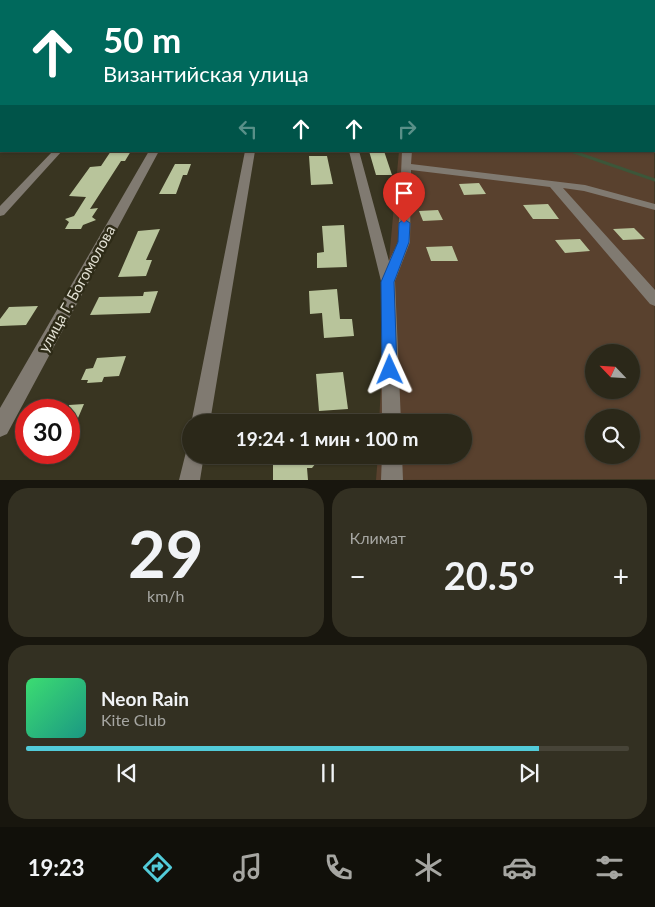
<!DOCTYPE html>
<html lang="ru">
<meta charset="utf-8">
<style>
body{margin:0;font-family:Lato,sans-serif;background:#333022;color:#f1f3f6;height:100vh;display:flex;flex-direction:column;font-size:19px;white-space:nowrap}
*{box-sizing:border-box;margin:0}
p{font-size:16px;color:#a6a6a2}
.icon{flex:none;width:28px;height:28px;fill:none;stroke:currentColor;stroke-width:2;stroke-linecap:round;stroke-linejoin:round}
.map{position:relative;height:480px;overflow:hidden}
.details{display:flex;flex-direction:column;gap:8px;padding:8px;background:#18160e;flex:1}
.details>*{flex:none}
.banner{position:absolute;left:0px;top:0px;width:655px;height:152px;box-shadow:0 1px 4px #0004,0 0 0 1px #474438;background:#00695c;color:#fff;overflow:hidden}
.needle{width:32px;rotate:295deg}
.buttons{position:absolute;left:585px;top:344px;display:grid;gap:10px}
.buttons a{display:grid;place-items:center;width:55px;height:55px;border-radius:50%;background:#2b2819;box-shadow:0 1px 4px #0004,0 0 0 1px #474438;font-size:25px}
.speed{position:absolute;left:15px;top:399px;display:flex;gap:10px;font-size:25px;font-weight:700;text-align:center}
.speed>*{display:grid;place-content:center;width:65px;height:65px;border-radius:50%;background:#2b2819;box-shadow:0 1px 4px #0004,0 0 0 1px #474438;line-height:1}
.speed .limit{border:8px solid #d22;background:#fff;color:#111}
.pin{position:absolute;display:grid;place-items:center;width:42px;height:42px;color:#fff;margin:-51px -21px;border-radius:50% 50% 50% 0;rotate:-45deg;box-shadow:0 0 5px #0007}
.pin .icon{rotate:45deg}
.me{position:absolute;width:55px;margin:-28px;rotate:359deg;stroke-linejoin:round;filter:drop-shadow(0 0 4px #0008)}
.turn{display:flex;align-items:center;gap:18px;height:105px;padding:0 20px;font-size:22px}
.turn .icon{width:65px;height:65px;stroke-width:2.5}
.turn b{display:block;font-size:35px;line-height:42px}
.lanes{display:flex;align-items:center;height:48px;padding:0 20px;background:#0003;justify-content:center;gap:25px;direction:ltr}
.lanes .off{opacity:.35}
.big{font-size:38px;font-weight:700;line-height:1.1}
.details .widget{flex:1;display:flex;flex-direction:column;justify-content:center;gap:8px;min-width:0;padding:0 18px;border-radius:20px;background:#333022}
.details .dial{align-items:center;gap:0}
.dial b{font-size:65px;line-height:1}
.song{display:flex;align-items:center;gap:15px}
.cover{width:60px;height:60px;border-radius:8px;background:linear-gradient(135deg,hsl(140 70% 55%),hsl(170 70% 35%))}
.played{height:5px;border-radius:2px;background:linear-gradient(90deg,#52cbd9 85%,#474438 85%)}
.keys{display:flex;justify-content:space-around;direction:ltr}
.heat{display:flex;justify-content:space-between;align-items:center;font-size:28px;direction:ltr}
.details .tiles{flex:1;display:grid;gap:8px;grid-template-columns:1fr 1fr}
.widget:last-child{grid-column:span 2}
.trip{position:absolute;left:182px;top:414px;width:290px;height:50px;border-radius:25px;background:#2b2819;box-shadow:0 1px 4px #0004,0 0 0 1px #474438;font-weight:700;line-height:50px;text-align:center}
.tabs{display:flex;height:80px;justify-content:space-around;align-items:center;background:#11100a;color:#a6a6a2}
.tabs .icon{width:35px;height:35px}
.tabs .on{color:#52cbd9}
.tabs b{font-size:22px;color:#f1f3f6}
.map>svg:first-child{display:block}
</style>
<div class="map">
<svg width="655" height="480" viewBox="0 0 655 480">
<rect width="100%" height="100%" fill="#393521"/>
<path fill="#59412e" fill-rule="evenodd" d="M654,90L655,479L376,480L378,455H464V422H379L387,282L399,151H654ZM594,352H631V390H594ZM594,418H631V455H594Z"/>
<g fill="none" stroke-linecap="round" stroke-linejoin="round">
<path stroke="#3c5639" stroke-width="2.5" d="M571,151L574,152"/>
<path stroke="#3c5639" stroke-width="3" d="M571,151L655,180"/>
</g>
<path fill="#b8c49b" d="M111,151H131L125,161H121L90,209L98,208L92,217L96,220L83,225L81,229H65L69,222L65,219L74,216L86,197L69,196L90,167L101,166Z
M369,151H384L392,175H376Z
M309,156H327L333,184L311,185Z
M175,164H191L187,175H183L176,194H159Z
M479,183L486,194L464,195L459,184Z
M548,204L559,219H533L523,205Z
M438,210L443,220L423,221L419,211Z
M344,225L347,267L317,268V253L324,252L322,226Z
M634,228L645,239L623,240L613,229Z
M160,229L146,260H152L146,276L118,277L138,231Z
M580,239L590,251L565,253L555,240Z
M452,246L458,261H431L426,247Z
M337,289L340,319H352L354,336L324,338L322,313L310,314L309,291Z
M158,291L150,313L90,315L99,297L143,296L144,292Z
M38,306L26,325L0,326V319L9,307Z
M126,356L119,376L104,377L102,382L87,383L88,380H81L86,369L93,368L97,358Z
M343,372L348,409L319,411L316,374Z
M84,404L69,439V405Z
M273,455H316V463L312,468H307L308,480H273Z"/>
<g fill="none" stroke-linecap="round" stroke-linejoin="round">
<path fill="#807a71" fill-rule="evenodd" d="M0,130H1V136H0Z
M53,151H62L4,215L0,216V206Z
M149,151H159L7,434L0,437V408Z
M245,151H255L210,422L191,424Z
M349,151H359L389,261L398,242L402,151H412L411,164L585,185L655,204V210L584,191L563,188L655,290V306L650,304L550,187L411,170L410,242L395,281L401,422H382L381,281Z
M191,446V455H204L200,480H179L187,448Z
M382,455H402L403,480H381Z"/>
</g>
<linearGradient id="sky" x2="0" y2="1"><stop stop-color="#1f1d12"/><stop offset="0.57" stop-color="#4e514e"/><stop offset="1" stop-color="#4e514e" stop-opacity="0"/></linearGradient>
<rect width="655" height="157" fill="url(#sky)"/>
<path fill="#1a73e8" stroke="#114b97" d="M404,219L410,223L409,242L394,282L397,370L395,375L390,377L384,375L382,370L381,282L398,242L399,223Z"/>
<g text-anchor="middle" stroke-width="5" stroke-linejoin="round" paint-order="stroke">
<g font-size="15" fill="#e2e0d3" stroke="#2e2b17">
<text transform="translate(77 289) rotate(-61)" y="5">улица Г. Богомолова</text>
</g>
</g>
</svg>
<div class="buttons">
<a><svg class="needle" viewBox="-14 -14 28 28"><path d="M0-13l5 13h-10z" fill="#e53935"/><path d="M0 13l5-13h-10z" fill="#a6a6a2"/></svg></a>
<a><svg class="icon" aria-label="search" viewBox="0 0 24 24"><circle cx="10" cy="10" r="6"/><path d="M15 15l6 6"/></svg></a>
</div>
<div class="speed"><div class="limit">30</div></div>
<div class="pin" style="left:404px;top:223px;background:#d93025"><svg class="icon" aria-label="arrive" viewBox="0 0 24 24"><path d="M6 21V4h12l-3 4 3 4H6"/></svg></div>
<svg class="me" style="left:390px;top:370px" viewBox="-20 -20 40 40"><path d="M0-17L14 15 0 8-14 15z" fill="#1a73e8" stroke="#fff" stroke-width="4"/></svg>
<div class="trip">19:24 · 1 мин · 100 m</div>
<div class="banner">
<div class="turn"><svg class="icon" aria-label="ahead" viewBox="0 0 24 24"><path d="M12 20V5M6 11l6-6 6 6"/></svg><div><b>50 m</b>Византийская улица</div></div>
<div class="lanes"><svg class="icon off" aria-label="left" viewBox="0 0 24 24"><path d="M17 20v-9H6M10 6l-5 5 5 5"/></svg><svg class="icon" aria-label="ahead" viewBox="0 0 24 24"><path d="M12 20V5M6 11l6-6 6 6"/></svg><svg class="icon" aria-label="ahead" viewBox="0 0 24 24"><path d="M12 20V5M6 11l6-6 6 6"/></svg><svg class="icon off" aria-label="right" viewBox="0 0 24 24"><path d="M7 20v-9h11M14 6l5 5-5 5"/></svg></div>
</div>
</div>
<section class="details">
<div class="tiles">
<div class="widget dial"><b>29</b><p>km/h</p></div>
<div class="widget"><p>Климат</p>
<div class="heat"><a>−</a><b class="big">20.5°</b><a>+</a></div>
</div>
<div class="widget">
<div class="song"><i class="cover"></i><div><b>Neon Rain</b><p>Kite Club</p></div></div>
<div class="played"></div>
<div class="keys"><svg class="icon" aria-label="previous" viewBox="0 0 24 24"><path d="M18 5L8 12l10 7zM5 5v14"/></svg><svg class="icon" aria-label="pause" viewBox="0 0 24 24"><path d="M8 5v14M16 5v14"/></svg><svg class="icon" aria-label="next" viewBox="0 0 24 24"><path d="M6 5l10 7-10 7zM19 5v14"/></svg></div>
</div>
</div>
</section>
<nav class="tabs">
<b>19:23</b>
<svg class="icon on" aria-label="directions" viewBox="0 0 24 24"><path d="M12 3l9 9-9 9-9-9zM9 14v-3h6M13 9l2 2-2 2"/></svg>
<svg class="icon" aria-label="music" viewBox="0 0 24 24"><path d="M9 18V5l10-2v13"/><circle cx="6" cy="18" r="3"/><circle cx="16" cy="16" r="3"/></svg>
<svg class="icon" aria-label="phone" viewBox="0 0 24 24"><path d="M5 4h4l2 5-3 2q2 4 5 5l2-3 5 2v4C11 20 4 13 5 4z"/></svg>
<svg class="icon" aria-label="climate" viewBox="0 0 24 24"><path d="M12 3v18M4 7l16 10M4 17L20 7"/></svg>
<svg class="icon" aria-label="car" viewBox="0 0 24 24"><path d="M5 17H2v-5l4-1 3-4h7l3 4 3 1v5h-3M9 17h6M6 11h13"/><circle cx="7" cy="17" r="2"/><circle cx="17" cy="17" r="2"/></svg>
<svg class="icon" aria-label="filters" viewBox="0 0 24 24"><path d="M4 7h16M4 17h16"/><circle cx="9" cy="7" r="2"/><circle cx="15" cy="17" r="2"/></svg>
</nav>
